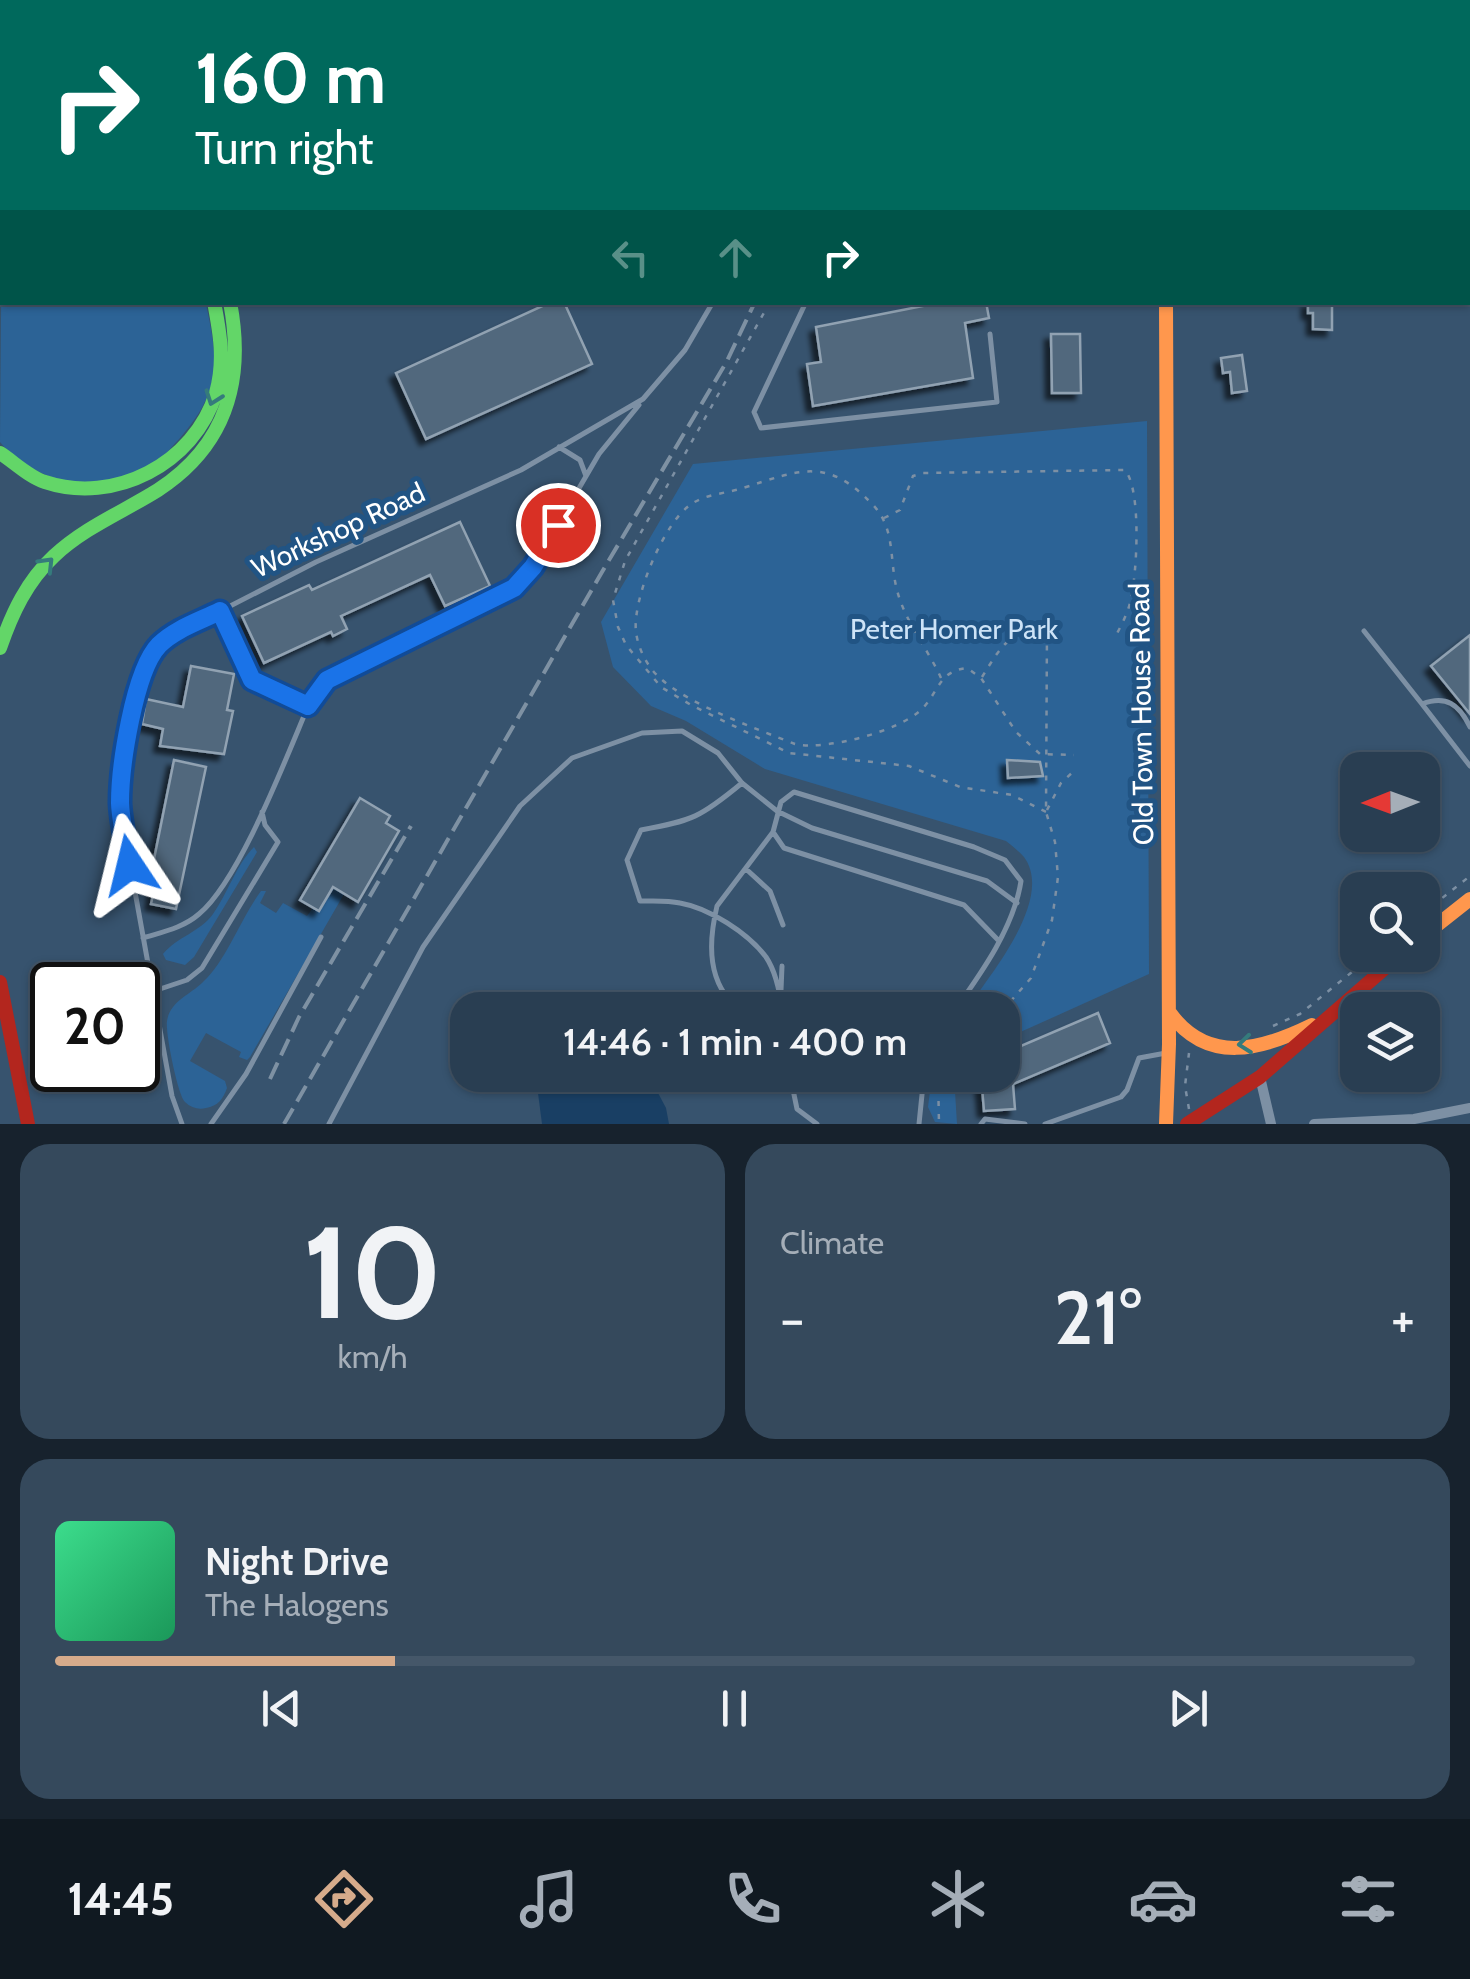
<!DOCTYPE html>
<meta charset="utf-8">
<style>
body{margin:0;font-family:Cabin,sans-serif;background:#35495c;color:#f1f3f6;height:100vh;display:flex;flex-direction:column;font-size:38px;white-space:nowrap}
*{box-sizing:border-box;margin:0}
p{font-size:32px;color:#a5aeb8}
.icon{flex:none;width:55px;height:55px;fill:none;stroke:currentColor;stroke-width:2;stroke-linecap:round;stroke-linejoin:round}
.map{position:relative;height:1124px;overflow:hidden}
.sheet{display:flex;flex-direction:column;gap:20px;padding:20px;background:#17222d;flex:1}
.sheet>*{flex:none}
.guide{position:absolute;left:0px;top:0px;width:1470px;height:305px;box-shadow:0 2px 8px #0004,0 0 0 2px #455769;background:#00695c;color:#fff;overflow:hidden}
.needle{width:65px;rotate:269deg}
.fabs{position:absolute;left:1340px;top:752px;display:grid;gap:20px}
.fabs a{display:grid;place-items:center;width:100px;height:100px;border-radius:20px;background:#293e52;box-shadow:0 2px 8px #0004,0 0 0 2px #455769;font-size:50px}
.speed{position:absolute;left:30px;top:962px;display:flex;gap:20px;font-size:50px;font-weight:700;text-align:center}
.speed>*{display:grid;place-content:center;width:130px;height:130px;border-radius:50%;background:#293e52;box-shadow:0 2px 8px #0004,0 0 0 2px #455769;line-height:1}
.speed .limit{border:5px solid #111;border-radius:15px;background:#fff;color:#111}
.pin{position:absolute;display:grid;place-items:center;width:85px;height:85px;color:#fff;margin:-42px;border:5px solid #fff;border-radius:50%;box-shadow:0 2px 10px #0007}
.me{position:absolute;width:110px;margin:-55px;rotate:350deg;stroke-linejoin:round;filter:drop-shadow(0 0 8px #0008)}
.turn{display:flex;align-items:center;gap:35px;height:210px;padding:0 30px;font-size:45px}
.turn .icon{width:130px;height:130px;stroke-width:2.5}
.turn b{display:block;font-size:70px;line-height:85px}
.lanes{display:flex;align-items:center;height:95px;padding:0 30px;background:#0003;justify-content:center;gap:50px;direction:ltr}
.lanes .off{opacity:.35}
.big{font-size:75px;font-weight:600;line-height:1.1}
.sheet .widget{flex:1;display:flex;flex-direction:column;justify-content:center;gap:15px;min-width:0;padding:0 35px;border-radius:30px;background:#35495c}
.sheet .dial{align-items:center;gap:0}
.dial b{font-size:130px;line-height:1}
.song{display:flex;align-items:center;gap:30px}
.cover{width:120px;height:120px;border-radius:15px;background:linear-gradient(135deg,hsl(150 70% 55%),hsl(150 70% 35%))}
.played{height:10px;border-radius:5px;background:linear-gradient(90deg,#d6ab8b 25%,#455769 25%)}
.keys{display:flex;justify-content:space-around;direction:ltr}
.heat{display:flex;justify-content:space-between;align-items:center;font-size:55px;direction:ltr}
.sheet .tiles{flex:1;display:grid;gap:20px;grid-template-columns:1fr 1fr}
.widget:last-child{grid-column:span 2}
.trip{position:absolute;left:450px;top:992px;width:570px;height:100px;border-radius:30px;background:#293e52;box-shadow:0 2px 8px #0004,0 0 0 2px #455769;font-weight:600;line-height:100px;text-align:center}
.menu{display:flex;height:160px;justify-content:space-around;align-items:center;background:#101921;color:#a5aeb8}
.menu .icon{width:70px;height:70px}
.menu .selected{color:#d6ab8b}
.menu b{font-size:45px;color:#f1f3f6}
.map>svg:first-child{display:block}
</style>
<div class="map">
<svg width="1470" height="1124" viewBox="0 0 1470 1124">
<defs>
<filter id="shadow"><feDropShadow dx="-6" dy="6" stdDeviation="2.5" flood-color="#0009"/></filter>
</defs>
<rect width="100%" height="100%" fill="#37536e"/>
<path fill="#2c6396" d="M2,195V302L206,303C211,331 219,357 211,386C205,407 194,421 180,438C172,446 163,459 153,465C104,497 37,486 0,442Z
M1147,421L1149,974L1003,1040L1002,1010H966C989,976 1055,899 1024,857C1019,851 1012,846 1006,841L765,769L686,721L651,706L613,667L601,622L693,464Z
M254,847L257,852L194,957L185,965L166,960L163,954C177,937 200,932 213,914C228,893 236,865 254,847Z
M332,887L344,894L250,1057L247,1060L239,1057L241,1052L206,1033L190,1061L225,1081L227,1088C223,1099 218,1106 206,1108C199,1110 191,1108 185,1102C178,1096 165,1032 167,1021C170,1001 190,995 203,982C226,961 241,918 261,891H266L260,903L276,913L283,903L307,916L313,908L319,910Z
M932,1075H954L957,1124L935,1122L928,1107Z"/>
<path fill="#193f64" d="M608,1075L649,1076L666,1108L669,1124H542L538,1093L541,1089L572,1078Z"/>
<path fill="#51687d" stroke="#91a2b2" stroke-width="2.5" filter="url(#shadow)" d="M551,302H564L592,364L426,439L396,373Z
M943,302H986L989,318L965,323L973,378L813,406L807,364L821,362L816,327Z
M1308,302H1332V330L1313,329V313H1308Z
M1051,334H1080L1081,393H1052Z
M1242,355L1247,391L1232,393L1230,372L1223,373L1221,358Z
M460,522L490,586L445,606L430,575L341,616L347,629L333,636L331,632L264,663L242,616L309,585L312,590Z
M1470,635V714L1431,666Z
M191,666L234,674L227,710L233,711L224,754L160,746L163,729L142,724L146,699L183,707Z
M174,760L206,767L176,909L151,904L155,886L149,884Z
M1007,760L1040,762L1043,776L1008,778Z
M360,798L390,816L386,823L399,831L358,902L333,887L319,911L300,900Z
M1098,1013L1110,1043L1013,1084L1015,1109L984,1111L981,1075H1002V1054Z"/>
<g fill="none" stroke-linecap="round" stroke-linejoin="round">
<path stroke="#7d90a4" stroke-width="2.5" stroke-dasharray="5 8" stroke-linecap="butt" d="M871,2V0
M770,302L625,561L613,600L618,627L626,645L661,687L691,705L789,753L909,766L960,787L1012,795L1046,812
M884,518L900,510L913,476L923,473L1125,470C1142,490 1137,577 1130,603C1127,615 1120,628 1114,639
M982,677C1002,645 1010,629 1051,627
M941,678C928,649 905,622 897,590C889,560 896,529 873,505C827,456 800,470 743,488C728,493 707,494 693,503C664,520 632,600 636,632C638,648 647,667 660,678C689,705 757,729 795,744C825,751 901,731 923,708C939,691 939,671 967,668L981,678L1016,732L1040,754L1074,755
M1047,810L1061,783L1074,771
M1422,914L1470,876
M1002,1011L1031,978L1052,920L1058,877L1055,842L1046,812L1047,627
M1273,1026L1300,1014L1373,955
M938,1075L939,1124
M1189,1109L1185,1086L1189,1053"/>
<path stroke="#7d90a4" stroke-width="5" d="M1108,2L1122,0
M806,302L754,412L761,428L997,402L990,334
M559,447L580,460L586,476
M220,611L252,681L308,706
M1364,631L1422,704
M1470,727C1459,704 1446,695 1422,704L1470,766
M742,783C701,817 692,821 641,830L627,860L640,901C653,901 667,900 680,903C709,908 748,933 766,957C776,972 780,993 782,1010
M746,869L770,891L783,925
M143,938C162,932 183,928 199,914C241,879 289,750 312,697L327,679L514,587L533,567L599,454L639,405
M781,990L782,966
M154,991L187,980L202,968L278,842L265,825L262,812
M739,1010C707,983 708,944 717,906L773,832
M955,1010C982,972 1014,927 1021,881L1005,860L974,847L794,792L781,802L773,832L784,848L964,905L998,940
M790,1075L797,1109L817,1124
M182,1124L172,1096L120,809V790L140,679L145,665L166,639L316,562L521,470L643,399L685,350L713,302
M211,1124L246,1074L321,937
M329,1124L423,947L520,806L572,758L642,733L682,731L718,753L742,783L777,811L812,828L987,881L1017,903
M919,1124L924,1075
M981,1124L985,1119L1025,1124
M1045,1124L1121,1097L1127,1090L1139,1058L1166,1053"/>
<path stroke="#7d90a4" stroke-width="10" d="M796,0L797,2
M1468,31L1470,30
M1468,171L1470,170
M1260,1077L1271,1124
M1314,1124L1414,1119L1470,1108"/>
<path stroke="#63d668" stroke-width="14" d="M1164,0V2
M0,453C14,462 29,477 45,482C114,505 194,464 216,393C225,361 220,333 214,302
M0,648C12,613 27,581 54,556C85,527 123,512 158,490C227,445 245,380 230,302"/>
<path stroke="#ff974d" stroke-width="14" d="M198,2L200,0
M0,178L2,176
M1166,302L1169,1044L1166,1124
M1422,937L1470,899
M1170,1013C1208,1065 1261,1050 1312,1025"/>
<path stroke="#b3261e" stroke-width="14" d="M0,982L28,1124
M1187,1124L1260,1077L1400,955"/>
<path stroke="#7e91a3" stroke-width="4" stroke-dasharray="18 8" stroke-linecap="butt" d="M855,2V0
M270,1079L299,1017L411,826
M284,1124L602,572L727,361L755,302"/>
</g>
<defs><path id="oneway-chevron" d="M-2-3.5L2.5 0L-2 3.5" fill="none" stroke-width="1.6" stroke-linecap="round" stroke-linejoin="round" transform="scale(2.5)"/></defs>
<g stroke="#357b7c">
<use href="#oneway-chevron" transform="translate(213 398) rotate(110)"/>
<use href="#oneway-chevron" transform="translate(47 564) rotate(-46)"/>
<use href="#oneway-chevron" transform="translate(1245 1044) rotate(174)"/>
</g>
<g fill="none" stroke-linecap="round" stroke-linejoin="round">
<defs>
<path id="route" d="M130,865C126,844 121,824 120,803C120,767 134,671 159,645C175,629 200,621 220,611L252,680L308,706L327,680L514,588L533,567L558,525"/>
</defs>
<use href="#route" stroke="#114b97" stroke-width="25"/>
<use href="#route" stroke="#1a73e8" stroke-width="18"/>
</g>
<g text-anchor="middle" stroke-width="10" stroke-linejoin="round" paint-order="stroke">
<g font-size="28" fill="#fff" stroke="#215484">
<text transform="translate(338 530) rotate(-25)" y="10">Workshop Road</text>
<text transform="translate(1141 714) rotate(-91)" y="10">Old Town House Road</text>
</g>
<g font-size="28" fill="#cde3f7" stroke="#215484">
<text x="954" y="639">Peter Homer Park</text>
</g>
</g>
</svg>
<div class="fabs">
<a><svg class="needle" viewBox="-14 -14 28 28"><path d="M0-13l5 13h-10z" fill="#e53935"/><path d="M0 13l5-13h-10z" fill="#a5aeb8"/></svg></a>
<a><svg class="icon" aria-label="search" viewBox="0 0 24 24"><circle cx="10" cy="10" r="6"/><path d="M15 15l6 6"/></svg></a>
<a><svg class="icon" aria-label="layers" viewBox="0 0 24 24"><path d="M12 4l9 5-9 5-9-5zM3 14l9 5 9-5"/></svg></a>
</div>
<div class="speed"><div class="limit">20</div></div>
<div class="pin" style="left:558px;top:525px;background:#d93025"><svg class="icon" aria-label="arrive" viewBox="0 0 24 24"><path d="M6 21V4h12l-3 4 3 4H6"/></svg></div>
<svg class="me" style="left:130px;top:865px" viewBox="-20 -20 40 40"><path d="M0-17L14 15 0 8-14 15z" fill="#1a73e8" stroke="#fff" stroke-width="4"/></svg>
<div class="trip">14:46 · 1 min · 400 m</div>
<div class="guide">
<div class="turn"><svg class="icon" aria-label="right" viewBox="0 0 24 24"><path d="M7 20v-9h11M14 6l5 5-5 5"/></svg><div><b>160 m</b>Turn right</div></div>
<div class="lanes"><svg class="icon off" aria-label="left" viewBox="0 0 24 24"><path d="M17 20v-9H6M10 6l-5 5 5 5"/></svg><svg class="icon off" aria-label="ahead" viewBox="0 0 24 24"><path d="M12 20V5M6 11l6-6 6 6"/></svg><svg class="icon" aria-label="right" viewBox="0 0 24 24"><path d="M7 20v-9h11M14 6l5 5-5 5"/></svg></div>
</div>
</div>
<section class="sheet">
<div class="tiles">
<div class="widget dial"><b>10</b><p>km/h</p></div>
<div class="widget"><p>Climate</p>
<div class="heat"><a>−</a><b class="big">21°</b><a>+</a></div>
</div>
<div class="widget">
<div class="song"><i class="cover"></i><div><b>Night Drive</b><p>The Halogens</p></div></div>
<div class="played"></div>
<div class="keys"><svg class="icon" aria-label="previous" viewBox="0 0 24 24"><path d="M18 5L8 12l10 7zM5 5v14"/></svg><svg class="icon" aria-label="pause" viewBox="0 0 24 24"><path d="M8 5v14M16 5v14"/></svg><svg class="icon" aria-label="next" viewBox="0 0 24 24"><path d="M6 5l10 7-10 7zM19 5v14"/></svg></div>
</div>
</div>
</section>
<nav class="menu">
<b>14:45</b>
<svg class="icon selected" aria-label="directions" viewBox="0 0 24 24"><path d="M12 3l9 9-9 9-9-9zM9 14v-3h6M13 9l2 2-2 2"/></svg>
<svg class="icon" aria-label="music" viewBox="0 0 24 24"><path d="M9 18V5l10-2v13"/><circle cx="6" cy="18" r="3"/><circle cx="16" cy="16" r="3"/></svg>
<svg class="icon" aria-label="phone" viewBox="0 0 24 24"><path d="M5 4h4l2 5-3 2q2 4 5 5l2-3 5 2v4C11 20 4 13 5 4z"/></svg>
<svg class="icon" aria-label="climate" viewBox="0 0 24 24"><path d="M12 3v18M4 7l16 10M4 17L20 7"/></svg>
<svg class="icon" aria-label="car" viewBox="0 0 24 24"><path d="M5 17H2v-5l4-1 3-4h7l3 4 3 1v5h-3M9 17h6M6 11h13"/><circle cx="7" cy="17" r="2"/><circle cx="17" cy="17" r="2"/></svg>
<svg class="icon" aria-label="filters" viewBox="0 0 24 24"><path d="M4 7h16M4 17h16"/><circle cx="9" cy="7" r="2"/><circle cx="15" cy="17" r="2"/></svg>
</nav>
